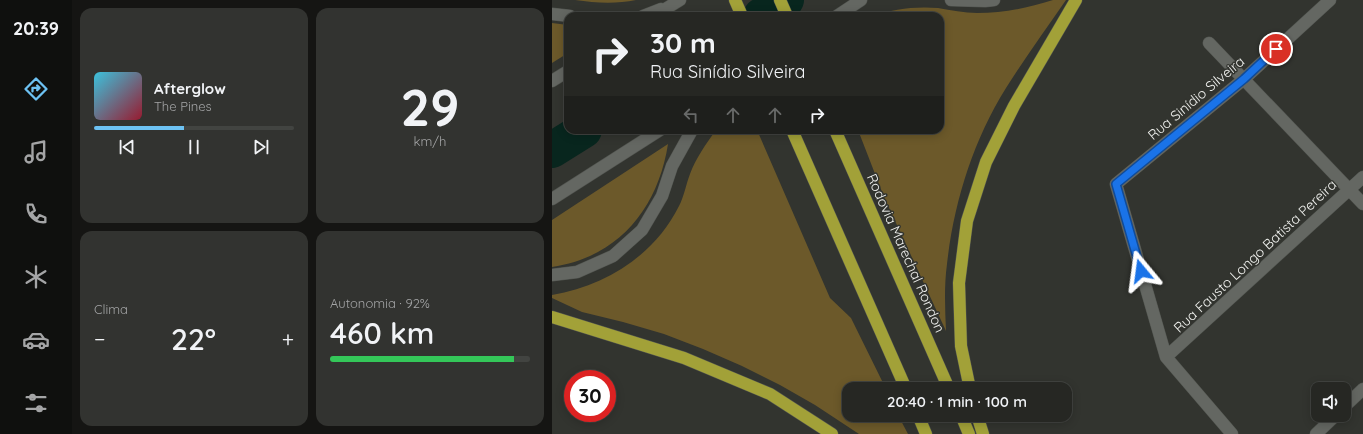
<!DOCTYPE html>
<html lang="pt">
<meta charset="utf-8">
<style>
body{margin:0;font-family:Quicksand,sans-serif;background:#323330;color:#f1f3f6;height:100vh;display:flex;flex-direction:column;font-size:15px;white-space:nowrap}
*{box-sizing:border-box;margin:0}
p{font-size:13px;color:#a4a5a6}
.icon{flex:none;width:22px;height:22px;fill:none;stroke:currentColor;stroke-width:2;stroke-linecap:round;stroke-linejoin:round}
.map{position:relative;flex:1;overflow:hidden}
.side{display:flex;flex-direction:column;gap:8px;padding:8px;background:#151513;width:480px}
.side>*{flex:none}
.guide{position:absolute;left:12px;top:12px;width:380px;height:122px;border-radius:12px;box-shadow:0 2px 10px #0003,0 0 0 1px #424441;background:#262723;color:#f1f3f6;overflow:hidden}
.fabs{position:absolute;left:759px;top:382px;display:grid;gap:8px}
.fabs a{display:grid;place-items:center;width:40px;height:40px;border-radius:8px;background:#262723;box-shadow:0 2px 10px #0003,0 0 0 1px #424441;font-size:20px}
.speed{position:absolute;left:12px;top:370px;display:flex;gap:8px;font-size:20px;font-weight:700;text-align:center}
.speed>*{display:grid;place-content:center;width:52px;height:52px;border-radius:50%;background:#262723;box-shadow:0 2px 10px #0003,0 0 0 1px #424441;line-height:1}
.speed .limit{border:6px solid #d22;background:#fff;color:#111}
.pin{position:absolute;display:grid;place-items:center;width:34px;height:34px;color:#fff;margin:-17px;border:2px solid #fff;border-radius:50%;box-shadow:0 1px 4px #0007}
.me{position:absolute;width:44px;margin:-22px;rotate:344deg;stroke-linejoin:round;filter:drop-shadow(0 0 3px #0008)}
.turn{display:flex;align-items:center;gap:14px;height:84px;padding:0 20px;font-size:18px}
.turn .icon{width:52px;height:52px;stroke-width:2.5}
.turn b{display:block;font-size:28px;line-height:34px}
.lanes{display:flex;align-items:center;height:38px;padding:0 20px;background:#0003;justify-content:center;gap:20px;direction:ltr}
.lanes .off{opacity:.35}
.big{font-size:30px;font-weight:600;line-height:1.1}
.side .tile{flex:1;display:flex;flex-direction:column;justify-content:center;gap:6px;min-width:0;padding:0 14px;border-radius:12px;background:#323330}
.side .dial{align-items:center;gap:0}
.dial b{font-size:52px;line-height:1}
.song{display:flex;align-items:center;gap:12px}
.cover{width:48px;height:48px;border-radius:6px;background:linear-gradient(135deg,hsl(190 70% 55%),hsl(350 70% 35%))}
.played{height:4px;border-radius:2px;background:linear-gradient(90deg,#6dc2f3 45%,#424441 45%)}
.keys{display:flex;justify-content:space-around;direction:ltr}
.heat{display:flex;justify-content:space-between;align-items:center;font-size:22px;direction:ltr}
.charge{height:6px;border-radius:3px;background:linear-gradient(90deg,#34c759 92%,#424441 0)}
.side .tiles{flex:1;display:grid;gap:8px;grid-template-columns:repeat(2,1fr)}
.trip{position:absolute;left:290px;top:382px;width:230px;height:40px;border-radius:12px;background:#262723;box-shadow:0 2px 10px #0003,0 0 0 1px #424441;font-weight:600;line-height:40px;text-align:center}
main{display:flex;flex:1;min-height:0}
.dock{display:flex;flex-direction:column;width:72px;justify-content:space-around;align-items:center;background:#0f100e;color:#a4a5a6}
.dock .icon{width:28px;height:28px}
.dock .active{color:#6dc2f3}
.dock b{font-size:18px;color:#f1f3f6}
.map>svg:first-child{display:block}
</style>
<main>
<nav class="dock">
<b>20:39</b>
<svg class="icon active" aria-label="directions" viewBox="0 0 24 24"><path d="M12 3l9 9-9 9-9-9zM9 14v-3h6M13 9l2 2-2 2"/></svg>
<svg class="icon" aria-label="music" viewBox="0 0 24 24"><path d="M9 18V5l10-2v13"/><circle cx="6" cy="18" r="3"/><circle cx="16" cy="16" r="3"/></svg>
<svg class="icon" aria-label="phone" viewBox="0 0 24 24"><path d="M5 4h4l2 5-3 2q2 4 5 5l2-3 5 2v4C11 20 4 13 5 4z"/></svg>
<svg class="icon" aria-label="climate" viewBox="0 0 24 24"><path d="M12 3v18M4 7l16 10M4 17L20 7"/></svg>
<svg class="icon" aria-label="car" viewBox="0 0 24 24"><path d="M5 17H2v-5l4-1 3-4h7l3 4 3 1v5h-3M9 17h6M6 11h13"/><circle cx="7" cy="17" r="2"/><circle cx="17" cy="17" r="2"/></svg>
<svg class="icon" aria-label="filters" viewBox="0 0 24 24"><path d="M4 7h16M4 17h16"/><circle cx="9" cy="7" r="2"/><circle cx="15" cy="17" r="2"/></svg>
</nav>
<section class="side">
<div class="tiles">
<div class="tile">
<div class="song"><i class="cover"></i><div><b>Afterglow</b><p>The Pines</p></div></div>
<div class="played"></div>
<div class="keys"><svg class="icon" aria-label="previous" viewBox="0 0 24 24"><path d="M18 5L8 12l10 7zM5 5v14"/></svg><svg class="icon" aria-label="pause" viewBox="0 0 24 24"><path d="M8 5v14M16 5v14"/></svg><svg class="icon" aria-label="next" viewBox="0 0 24 24"><path d="M6 5l10 7-10 7zM19 5v14"/></svg></div>
</div>
<div class="tile dial"><b>29</b><p>km/h</p></div>
<div class="tile"><p>Clima</p>
<div class="heat"><a>−</a><b class="big">22°</b><a>+</a></div>
</div>
<div class="tile"><p>Autonomia · 92%</p><b class="big">460 km</b><div class="charge"></div></div>
</div>
</section>
<div class="map">
<svg width="811" height="434" viewBox="0 0 811 434">
<rect width="100%" height="100%" fill="#32342f"/>
<path fill="#6c592a" d="M23,0H84C64,4 44,3 23,0Z
M501,0H514C494,29 473,58 454,88C421,141 402,202 395,264C392,286 393,309 394,331L332,197L306,130H388V16H320C341,9 363,6 386,8C399,10 412,13 425,13C452,13 476,8 501,0Z
M0,23L16,25V53L0,63Z
M164,130H205L278,298L299,318L334,389H297V415H346L356,434H307L263,405L228,385L190,366L151,349L112,334L71,322L30,312L0,298V295C53,286 102,256 127,206C132,197 134,184 138,174C144,158 154,144 164,130Z
M116,144C106,208 67,257 0,267V220Z"/>
<g fill="none" stroke-linecap="round" stroke-linejoin="round">
<path stroke="#08261e" stroke-width="36" d="M209,16L234,0
M0,150L32,130"/>
<defs>
<path id="street" d="M657,43L811,204
M614,357L811,177
M792,407L811,389
M680,434L614,357L564,184L692,79L778,0
M764,434L784,415"/>
<path id="secondary" d="M399,0L433,1L442,0
M0,14L18,16
M91,16L109,9
M102,16L128,0
M285,16L309,0
M0,81L16,71
M0,199L108,130
M0,275L25,272L61,256L90,230L110,196L120,166L140,130"/>
<path id="highway" d="M183,0L190,16
M228,0L235,16
M240,130L354,389
M283,130L397,389
M0,317L132,358L218,394L280,434
M418,389L409,346L407,283L415,221L434,162L462,106L524,0
M366,415L374,434
M409,415L417,434
M425,415L431,434"/>
</defs>
<use href="#street" stroke="#51544f" stroke-width="13"/>
<use href="#secondary" stroke="#51544f" stroke-width="13"/>
<use href="#highway" stroke="#51544f" stroke-width="13"/>
<use href="#street" stroke="#646762" stroke-width="12"/>
<use href="#secondary" stroke="#646762" stroke-width="12"/>
<use href="#highway" stroke="#a2a138" stroke-width="12"/>
</g>
<g fill="none" stroke-linecap="round" stroke-linejoin="round">
<defs>
<path id="route" d="M589,271L564,184L692,79L724,49"/>
</defs>
<use href="#route" stroke="#114b97" stroke-width="10"/>
<use href="#route" stroke="#1a73e8" stroke-width="7"/>
</g>
<g text-anchor="middle" stroke-width="3" stroke-linejoin="round" paint-order="stroke">
<g font-size="14" fill="#f1f2ef" stroke="#32342f">
<text transform="translate(644 98) rotate(-40)" y="5">Rua Sinídio Silveira</text>
<text transform="translate(354 253) rotate(66)" y="5">Rodovia Marechal Rondon</text>
<text transform="translate(703 256) rotate(-43)" y="5">Rua Fausto Longo Batista Pereira</text>
</g>
</g>
</svg>
<div class="fabs">
<a><svg class="icon" aria-label="sound" viewBox="0 0 24 24"><path d="M4 9h4l5-4v14l-5-4H4zM17 9q2 3 0 6"/></svg></a>
</div>
<div class="speed"><div class="limit">30</div></div>
<div class="pin" style="left:724px;top:49px;background:#d93025"><svg class="icon" aria-label="arrive" viewBox="0 0 24 24"><path d="M6 21V4h12l-3 4 3 4H6"/></svg></div>
<svg class="me" style="left:589px;top:271px" viewBox="-20 -20 40 40"><path d="M0-17L14 15 0 8-14 15z" fill="#1a73e8" stroke="#fff" stroke-width="4"/></svg>
<div class="trip">20:40 · 1 min · 100 m</div>
<div class="guide">
<div class="turn"><svg class="icon" aria-label="right" viewBox="0 0 24 24"><path d="M7 20v-9h11M14 6l5 5-5 5"/></svg><div><b>30 m</b>Rua Sinídio Silveira</div></div>
<div class="lanes"><svg class="icon off" aria-label="left" viewBox="0 0 24 24"><path d="M17 20v-9H6M10 6l-5 5 5 5"/></svg><svg class="icon off" aria-label="ahead" viewBox="0 0 24 24"><path d="M12 20V5M6 11l6-6 6 6"/></svg><svg class="icon off" aria-label="ahead" viewBox="0 0 24 24"><path d="M12 20V5M6 11l6-6 6 6"/></svg><svg class="icon" aria-label="right" viewBox="0 0 24 24"><path d="M7 20v-9h11M14 6l5 5-5 5"/></svg></div>
</div>
</div>
</main>
